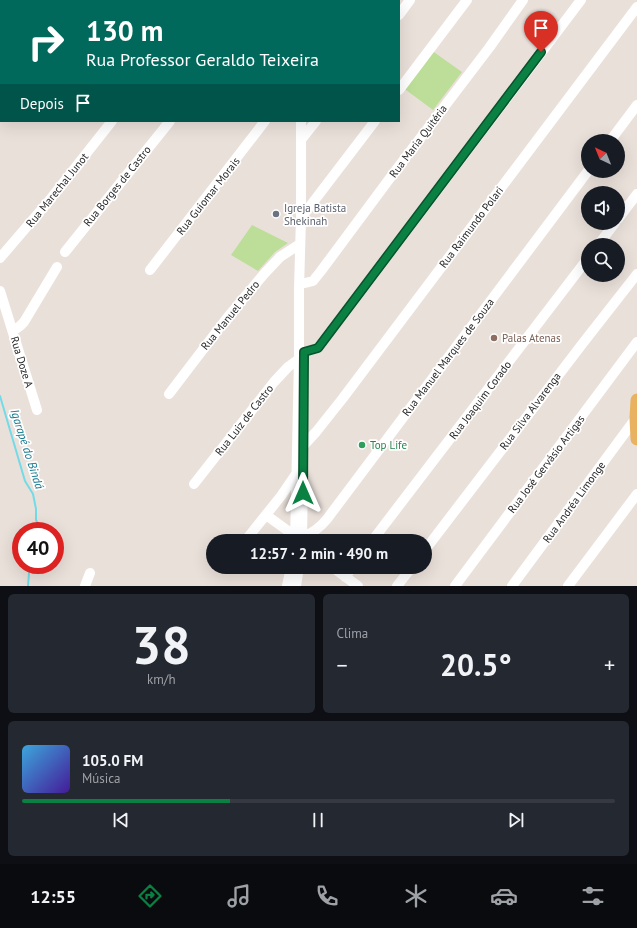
<!DOCTYPE html>
<html lang="pt">
<meta charset="utf-8">
<style>
body{margin:0;font-family:"PT Sans",sans-serif;background:#242831;color:#f1f3f6;height:100vh;display:flex;flex-direction:column;font-size:15px;white-space:nowrap}
*{box-sizing:border-box;margin:0}
p{font-size:13px;color:#9ea1a6}
.icon{flex:none;width:22px;height:22px;fill:none;stroke:currentColor;stroke-width:2;stroke-linecap:round;stroke-linejoin:round}
.map{position:relative;height:586px;overflow:hidden}
.sheet{display:flex;flex-direction:column;gap:8px;padding:8px;background:#0d0f14;flex:1}
.sheet>*{flex:none}
.top-card{position:absolute;left:0px;top:0px;width:400px;height:122px;box-shadow:0 4px 16px #0002;background:#00695c;color:#fff;overflow:hidden}
.needle{width:26px;rotate:317deg}
.fabs{position:absolute;left:581px;top:134px;display:grid;gap:8px}
.fabs a{display:grid;place-items:center;width:44px;height:44px;border-radius:50%;background:#171b24;box-shadow:0 4px 16px #0002;font-size:20px}
.speed{position:absolute;left:12px;top:522px;display:flex;gap:8px;font-size:20px;font-weight:700;text-align:center}
.speed>*{display:grid;place-content:center;width:52px;height:52px;border-radius:50%;background:#171b24;box-shadow:0 4px 16px #0002;line-height:1}
.speed .limit{border:6px solid #d22;background:#fff;color:#111}
.pin{position:absolute;display:grid;place-items:center;width:34px;height:34px;color:#fff;margin:-41px -17px;border-radius:50% 50% 50% 0;rotate:-45deg;box-shadow:0 0 4px #0007}
.pin .icon{rotate:45deg}
.me{position:absolute;width:44px;margin:-22px;rotate:0deg;stroke-linejoin:round;filter:drop-shadow(0 0 3px #0008)}
.turn{display:flex;align-items:center;gap:14px;height:84px;padding:0 20px;font-size:18px}
.turn .icon{width:52px;height:52px;stroke-width:2.5}
.turn b{display:block;font-size:28px;line-height:34px}
.then{display:flex;align-items:center;height:38px;padding:0 20px;background:#0003;gap:8px;font-size:15px}
.big{font-size:30px;font-weight:800;line-height:1.1}
.sheet .tile{flex:1;display:flex;flex-direction:column;justify-content:center;gap:6px;min-width:0;padding:0 14px;border-radius:6px;background:#242831}
.sheet .dial{align-items:center;gap:0}
.dial b{font-size:52px;line-height:1}
.song{display:flex;align-items:center;gap:12px}
.cover{width:48px;height:48px;border-radius:6px;background:linear-gradient(135deg,hsl(200 70% 55%),hsl(260 70% 35%))}
.played{height:4px;border-radius:2px;background:linear-gradient(90deg,#0b8043 35%,#363941 35%)}
.keys{display:flex;justify-content:space-around;direction:ltr}
.heat{display:flex;justify-content:space-between;align-items:center;font-size:22px;direction:ltr}
.sheet .tiles{flex:1;display:grid;gap:8px;grid-template-columns:1fr 1fr}
.tile:last-child{grid-column:span 2}
.trip{position:absolute;left:206px;top:534px;width:226px;height:40px;border-radius:20px;background:#171b24;box-shadow:0 4px 16px #0002;font-weight:800;line-height:40px;text-align:center}
.tabs{display:flex;height:64px;justify-content:space-around;align-items:center;background:#090b0e;color:#9ea1a6}
.tabs .icon{width:28px;height:28px}
.tabs .on{color:#0b8043}
.tabs b{font-size:18px;color:#f1f3f6}
.map>svg:first-child{display:block}
</style>
<div class="map">
<svg width="637" height="586" viewBox="0 0 637 586">
<rect width="100%" height="100%" fill="#eae0da"/>
<path fill="#bcde99" d="M431,50L462,72L433,110L402,87Z
M252,225L288,243L275,252L258,271L231,255Z"/>
<g fill="none" stroke-linecap="round" stroke-linejoin="round">
<path stroke="#72dbe7" stroke-width="2" d="M0,396L25,481L33,494L36,509V520L41,531
M28,586L29,573L32,565"/>
<path stroke="#fff" stroke-width="10" d="M159,0L160,1
M83,1L84,0
M101,1L102,0
M207,1L208,0
M265,1L266,0
M302,1V0
M352,1L353,0
M399,15L410,0
M0,33L1,37
M399,90L467,0
M301,140L316,121
M610,141L637,105
M301,218L375,121
M618,219L637,194
M598,245L615,223
M65,252L170,121
M0,258L48,202L112,121
M150,270L265,121
M305,283L313,281L321,271L396,170L489,48L523,0
M0,291L37,410
M13,331L20,326L24,322L57,267
M304,352L318,348L581,0
M169,394L227,318L264,274L280,257L300,244
M303,446L316,432L343,398L637,7
M194,484L274,382L288,367L299,359
M266,515L295,536
M302,537C313,533 320,528 327,519L588,171
M245,541L281,496L296,474
M295,541L299,359V289L301,218V121
M302,541L303,474
M372,541L588,258
M425,550L583,343L637,274
M332,567L358,586
M345,577L353,567
M85,586L90,573
M287,586L291,567
M296,586L299,567
M397,586L412,567
M455,586L637,342
M512,586L636,418
M568,586L637,494"/>
<path stroke="#e8b261" stroke-width="13" d="M637,400L636,418L637,439"/>
</g>
<g fill="none" stroke-linecap="round" stroke-linejoin="round">
<defs>
<path id="route" d="M303,493L304,352L318,348L541,52"/>
</defs>
<use href="#route" stroke="#07532c" stroke-width="10"/>
<use href="#route" stroke="#0b8043" stroke-width="7"/>
</g>
<circle fill="#6b7280" stroke="#fff" stroke-width="1.5" cx="276" cy="214" r="4"/>
<circle fill="#8d6e63" stroke="#fff" stroke-width="1.5" cx="494" cy="338" r="4"/>
<circle fill="#2e9e5b" stroke="#fff" stroke-width="1.5" cx="362" cy="445" r="4"/>
<g text-anchor="middle" stroke-width="3.5" stroke-linejoin="round" paint-order="stroke">
<g font-size="11" fill="#282828" stroke="#fff">
<text transform="translate(418 141) rotate(-53)" y="4">Rua Maria Quitéria</text>
<text transform="translate(117 186) rotate(-51)" y="4">Rua Borges de Castro</text>
<text transform="translate(57 190) rotate(-51)" y="4">Rua Marechal Junot</text>
<text transform="translate(208 196) rotate(-52)" y="4">Rua Guiomar Morais</text>
<text transform="translate(471 227) rotate(-53)" y="4">Rua Raimundo Polari</text>
<text transform="translate(230 315) rotate(-51)" y="4">Rua Manuel Pedro</text>
<text transform="translate(448 357) rotate(-53)" y="4">Rua Manuel Marques de Souza</text>
<text transform="translate(22 362) rotate(73)" y="4">Rua Doze A</text>
<text transform="translate(480 400) rotate(-53)" y="4">Rua Joaquim Corado</text>
<text transform="translate(530 411) rotate(-53)" y="4">Rua Silva Alvarenga</text>
<text transform="translate(244 420) rotate(-52)" y="4">Rua Luiz de Castro</text>
<text transform="translate(546 464) rotate(-53)" y="4">Rua José Gervásio Artigas</text>
<text transform="translate(574 502) rotate(-54)" y="4">Rua Andréa Limonge</text>
</g>
<g font-size="11" fill="#5b616d" stroke="#fff" text-anchor="start">
<text x="284" y="212">Igreja Batista<tspan x="284" dy="13">Shekinah</tspan></text>
</g>
<g font-size="11" fill="#785e54" stroke="#fff" text-anchor="start">
<text x="502" y="342">Palas Atenas</text>
</g>
<g font-size="11" fill="#27864d" stroke="#fff" text-anchor="start">
<text x="370" y="449">Top Life</text>
</g>
<g font-size="12" font-style="italic" fill="#14798f" stroke="#fff">
<text transform="translate(27 449) rotate(72)" y="4">Igarapé do Bindá</text>
</g>
</g>
</svg>
<div class="fabs">
<a><svg class="needle" viewBox="-14 -14 28 28"><path d="M0-13l5 13h-10z" fill="#e53935"/><path d="M0 13l5-13h-10z" fill="#9ea1a6"/></svg></a>
<a><svg class="icon" aria-label="sound" viewBox="0 0 24 24"><path d="M4 9h4l5-4v14l-5-4H4zM17 9q2 3 0 6"/></svg></a>
<a><svg class="icon" aria-label="search" viewBox="0 0 24 24"><circle cx="10" cy="10" r="6"/><path d="M15 15l6 6"/></svg></a>
</div>
<div class="speed"><div class="limit">40</div></div>
<div class="pin" style="left:541px;top:52px;background:#d93025"><svg class="icon" aria-label="arrive" viewBox="0 0 24 24"><path d="M6 21V4h12l-3 4 3 4H6"/></svg></div>
<svg class="me" style="left:303px;top:493px" viewBox="-20 -20 40 40"><path d="M0-17L14 15 0 8-14 15z" fill="#0b8043" stroke="#fff" stroke-width="4"/></svg>
<div class="trip">12:57 · 2 min · 490 m</div>
<div class="top-card">
<div class="turn"><svg class="icon" aria-label="right" viewBox="0 0 24 24"><path d="M7 20v-9h11M14 6l5 5-5 5"/></svg><div><b>130 m</b>Rua Professor Geraldo Teixeira</div></div>
<div class="then">Depois<svg class="icon" aria-label="arrive" viewBox="0 0 24 24"><path d="M6 21V4h12l-3 4 3 4H6"/></svg></div>
</div>
</div>
<section class="sheet">
<div class="tiles">
<div class="tile dial"><b>38</b><p>km/h</p></div>
<div class="tile"><p>Clima</p>
<div class="heat"><a>−</a><b class="big">20.5°</b><a>+</a></div>
</div>
<div class="tile">
<div class="song"><i class="cover"></i><div><b>105.0 FM</b><p>Música</p></div></div>
<div class="played"></div>
<div class="keys"><svg class="icon" aria-label="previous" viewBox="0 0 24 24"><path d="M18 5L8 12l10 7zM5 5v14"/></svg><svg class="icon" aria-label="pause" viewBox="0 0 24 24"><path d="M8 5v14M16 5v14"/></svg><svg class="icon" aria-label="next" viewBox="0 0 24 24"><path d="M6 5l10 7-10 7zM19 5v14"/></svg></div>
</div>
</div>
</section>
<nav class="tabs">
<b>12:55</b>
<svg class="icon on" aria-label="directions" viewBox="0 0 24 24"><path d="M12 3l9 9-9 9-9-9zM9 14v-3h6M13 9l2 2-2 2"/></svg>
<svg class="icon" aria-label="music" viewBox="0 0 24 24"><path d="M9 18V5l10-2v13"/><circle cx="6" cy="18" r="3"/><circle cx="16" cy="16" r="3"/></svg>
<svg class="icon" aria-label="phone" viewBox="0 0 24 24"><path d="M5 4h4l2 5-3 2q2 4 5 5l2-3 5 2v4C11 20 4 13 5 4z"/></svg>
<svg class="icon" aria-label="climate" viewBox="0 0 24 24"><path d="M12 3v18M4 7l16 10M4 17L20 7"/></svg>
<svg class="icon" aria-label="car" viewBox="0 0 24 24"><path d="M5 17H2v-5l4-1 3-4h7l3 4 3 1v5h-3M9 17h6M6 11h13"/><circle cx="7" cy="17" r="2"/><circle cx="17" cy="17" r="2"/></svg>
<svg class="icon" aria-label="filters" viewBox="0 0 24 24"><path d="M4 7h16M4 17h16"/><circle cx="9" cy="7" r="2"/><circle cx="15" cy="17" r="2"/></svg>
</nav>
